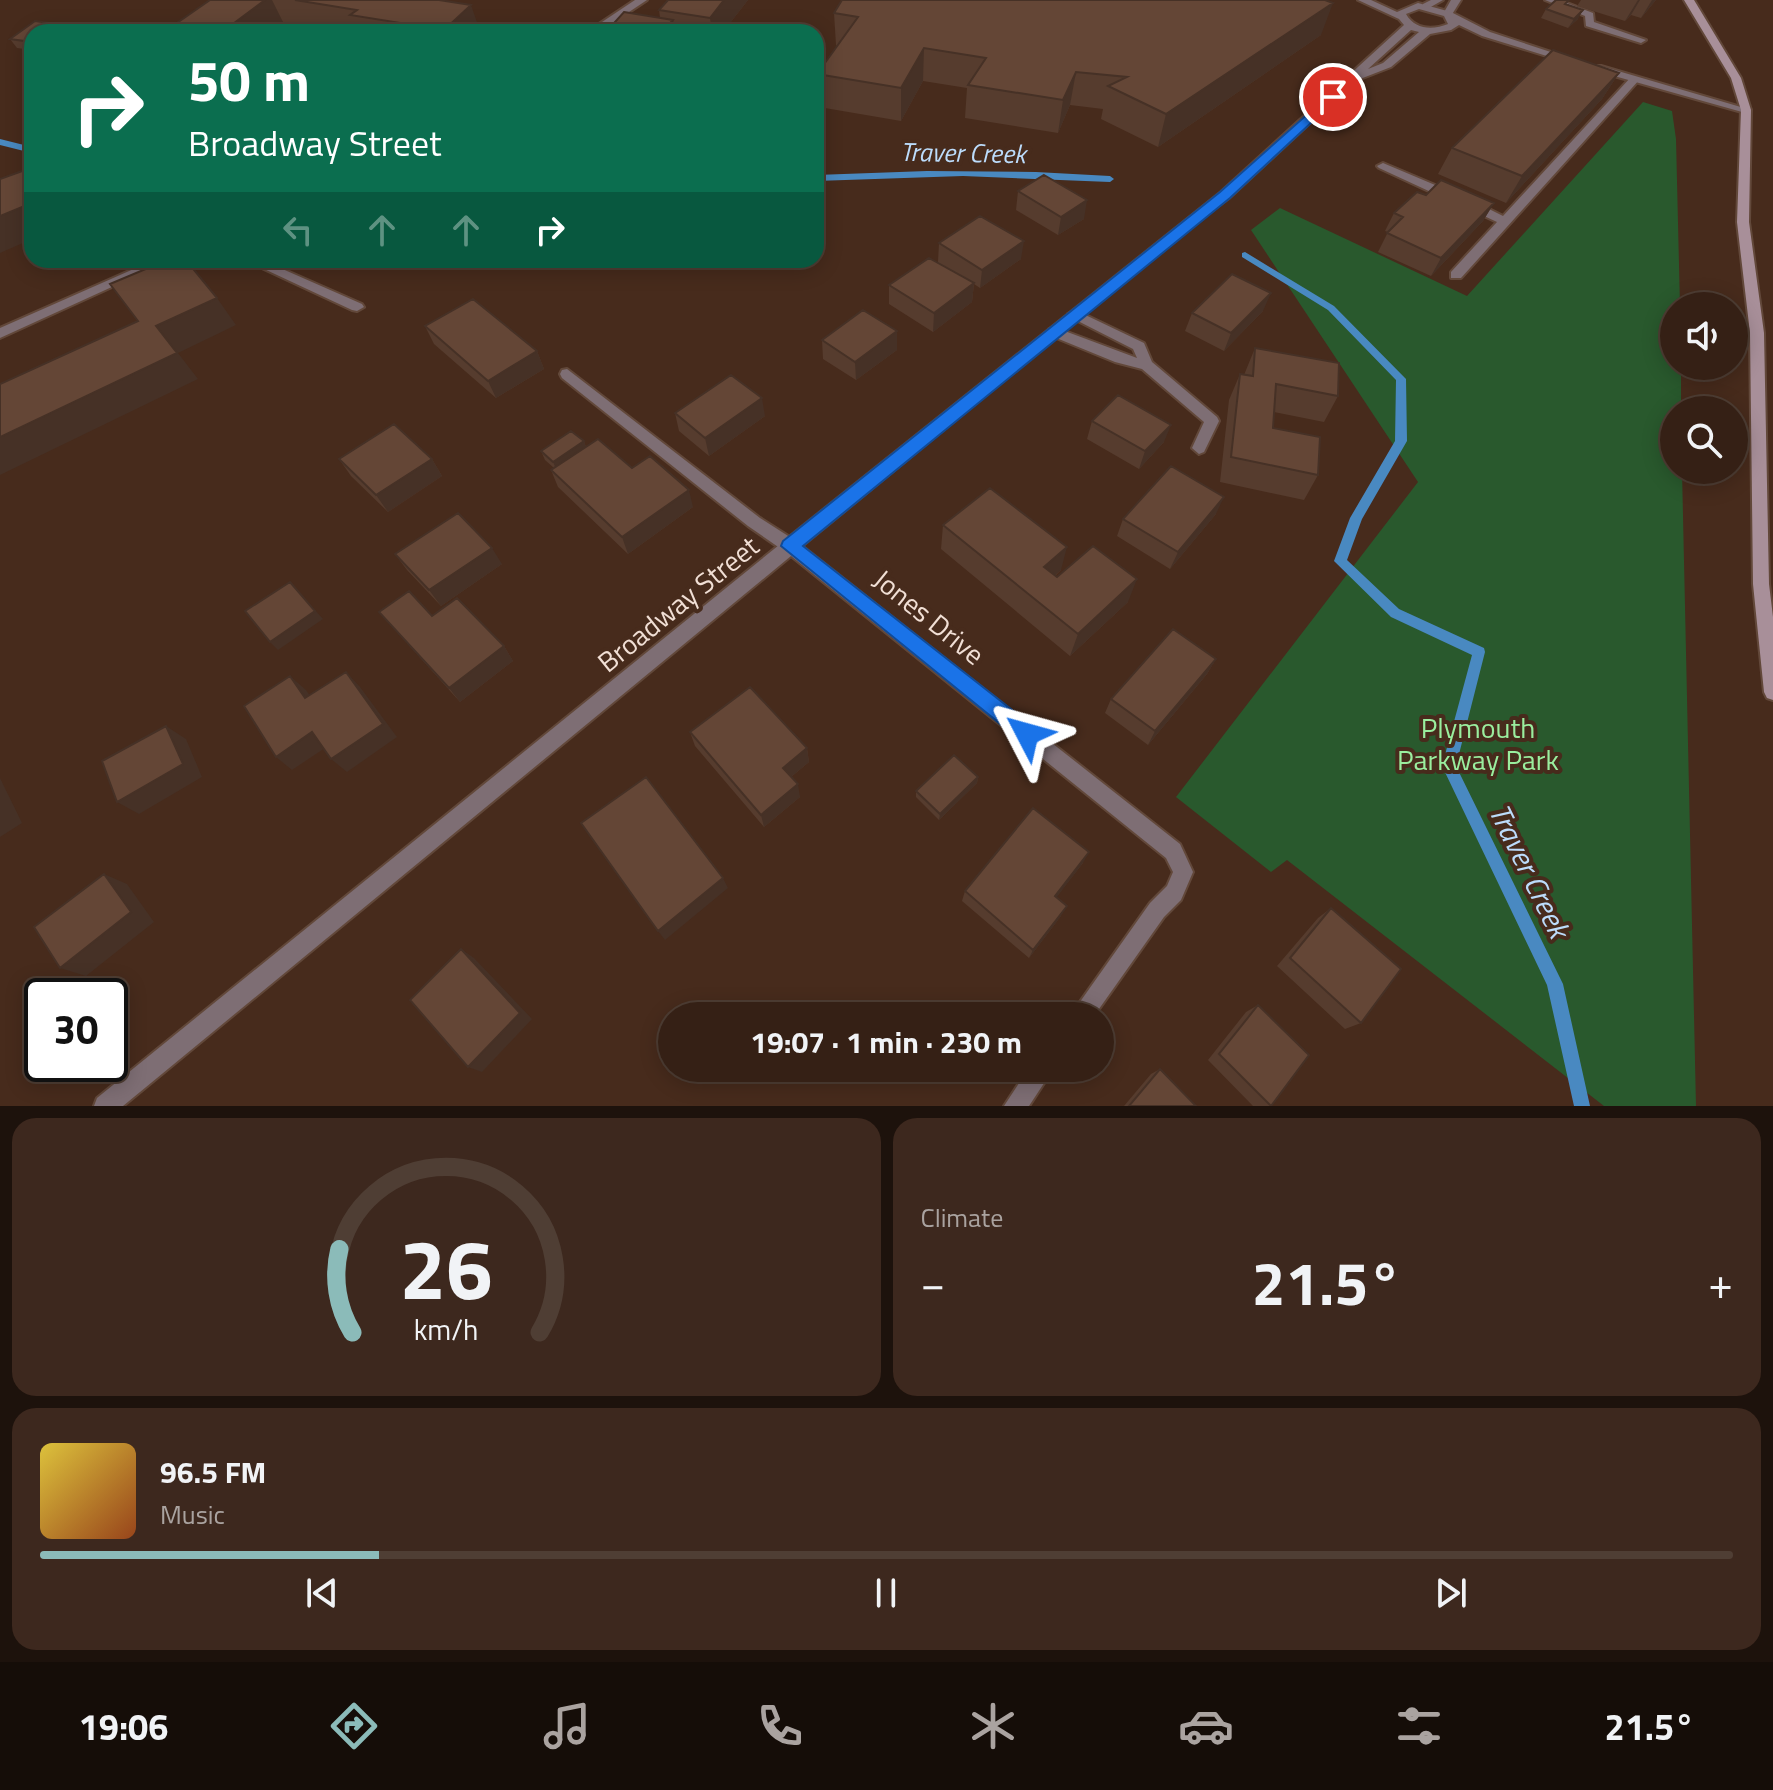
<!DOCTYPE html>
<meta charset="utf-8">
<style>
body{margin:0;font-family:"Titillium Web",sans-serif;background:#3d281e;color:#f1f3f6;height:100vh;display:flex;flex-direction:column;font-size:30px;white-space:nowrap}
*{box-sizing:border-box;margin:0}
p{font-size:26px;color:#aaa3a0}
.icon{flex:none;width:44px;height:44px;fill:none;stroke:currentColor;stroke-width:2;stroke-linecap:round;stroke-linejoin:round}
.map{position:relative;height:1106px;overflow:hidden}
.side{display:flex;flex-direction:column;gap:12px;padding:12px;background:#1d120c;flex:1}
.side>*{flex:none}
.guide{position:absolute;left:24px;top:24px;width:800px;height:244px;border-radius:24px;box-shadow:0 4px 20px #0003,0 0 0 2px #4f3e34;background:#0b6e4f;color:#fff;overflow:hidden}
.controls{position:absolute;left:1660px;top:292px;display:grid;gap:16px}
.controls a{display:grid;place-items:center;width:88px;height:88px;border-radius:50%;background:#352015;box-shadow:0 4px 20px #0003,0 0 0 2px #4f3e34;font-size:40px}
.speed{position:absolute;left:24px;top:978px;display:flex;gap:16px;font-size:40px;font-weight:700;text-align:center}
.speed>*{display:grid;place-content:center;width:104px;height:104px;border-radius:50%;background:#352015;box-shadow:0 4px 20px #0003,0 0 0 2px #4f3e34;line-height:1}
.speed .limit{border:4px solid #111;border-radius:12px;background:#fff;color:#111}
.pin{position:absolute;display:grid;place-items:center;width:68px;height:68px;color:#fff;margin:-34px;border:4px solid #fff;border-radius:50%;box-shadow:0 2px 8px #0007}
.me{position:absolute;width:88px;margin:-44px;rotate:309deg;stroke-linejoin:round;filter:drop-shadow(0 0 6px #0008)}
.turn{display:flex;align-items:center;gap:28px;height:168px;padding:0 32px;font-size:36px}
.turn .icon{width:104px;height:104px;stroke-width:2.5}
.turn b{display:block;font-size:56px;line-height:68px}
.lanes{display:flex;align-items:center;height:76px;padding:0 32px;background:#0003;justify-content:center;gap:40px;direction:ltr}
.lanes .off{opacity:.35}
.big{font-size:60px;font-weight:700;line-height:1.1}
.side .tile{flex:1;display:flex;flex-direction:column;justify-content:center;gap:12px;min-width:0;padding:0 28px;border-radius:24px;background:#3d281e}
.side .dial{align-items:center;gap:0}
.dial svg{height:208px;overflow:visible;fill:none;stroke:#4f3e34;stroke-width:7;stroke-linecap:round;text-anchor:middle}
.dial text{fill:#f1f3f6;stroke:none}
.song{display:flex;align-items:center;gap:24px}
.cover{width:96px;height:96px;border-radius:12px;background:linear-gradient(135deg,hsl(50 70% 55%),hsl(20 70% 35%))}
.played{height:8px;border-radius:4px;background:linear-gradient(90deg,#8bbbb9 20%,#4f3e34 20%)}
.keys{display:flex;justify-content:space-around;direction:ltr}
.heat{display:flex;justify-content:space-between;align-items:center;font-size:44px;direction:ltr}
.side .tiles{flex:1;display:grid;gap:12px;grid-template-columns:1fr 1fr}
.tile:last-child{grid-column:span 2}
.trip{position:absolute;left:658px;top:1002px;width:456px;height:80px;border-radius:40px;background:#352015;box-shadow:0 4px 20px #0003,0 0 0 2px #4f3e34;font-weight:700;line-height:80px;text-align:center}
.tabs{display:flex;height:128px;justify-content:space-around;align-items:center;background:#150d08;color:#aaa3a0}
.tabs .icon{width:56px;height:56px}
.tabs .current{color:#8bbbb9}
.tabs b{font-size:36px;color:#f1f3f6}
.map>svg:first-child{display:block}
</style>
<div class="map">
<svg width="1773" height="1106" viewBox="0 0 1773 1106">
<rect width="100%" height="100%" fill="#472b1c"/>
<path fill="#29592d" d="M1643,102L1672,111L1676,139L1680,306H1674V366H1681V410H1674V470H1682L1696,1106H1604L1287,860L1271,872L1176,797L1418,482L1251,230L1280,208L1467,296Z"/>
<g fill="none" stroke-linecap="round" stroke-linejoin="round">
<path fill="#4989c1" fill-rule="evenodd" d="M0,139L32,147V153L0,145Z
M927,171L1036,172L1110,176L1114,179L1110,182L963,176L816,181V175Z
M1245,252L1334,306L1406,379L1407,441L1362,519L1347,560L1399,609L1484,648L1485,652L1456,766L1563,984L1590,1106H1574L1547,985L1442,766L1472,655L1391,617L1334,561L1350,518L1395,441L1396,380L1328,310L1242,257V253Z"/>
<defs>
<path id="service" d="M1431,0H1443L1429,8H1423V4Z
M1451,0H1461L1451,16H1445L1443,14Z
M1545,0H1559L1593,13L1594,22L1646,40L1641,43L1586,26L1585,16Z
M1631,77L1640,79L1461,278H1451V272L1497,222L1467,208V202H1475L1503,216Z
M1383,163L1454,193L1456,196L1450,200L1446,199L1379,168L1377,166Z
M245,260H262L362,304L364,307L357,311L352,310Z
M1075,310L1144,343L1152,362L1217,417L1219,421L1204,452L1199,454L1192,448L1204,422L1142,369L1115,362L1049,335V329L1054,327L1137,358L1133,349L1070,317L1068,314Z
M567,369L760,518L796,541L798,546L796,551H784L748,526L562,378L560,374L562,370Z"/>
<path id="minor" d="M635,0H647L599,32H587Z
M1358,0H1371L1397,12L1418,3L1451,12L1490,32L1572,59L1563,61L1482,36L1459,25L1451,30L1430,34L1391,67L1355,81L1229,198L1185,231L802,546L1180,844L1193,872L1181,900L1164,917L1094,1016H1070L1150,903L1167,886L1173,872L1166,858L791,556L123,1106H94L97,1098L784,541L1221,192L1404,25L1399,19ZM1419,9L1444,16L1448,24C1433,30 1415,30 1406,14ZM1411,30L1419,32L1383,63L1368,69Z
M1593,66H1601L1751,110L1742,112L1593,70Z
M154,260H171L0,338V328Z
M1029,1068H1054L1029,1106H1004Z"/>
<path id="secondary" d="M1684,0H1694L1741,78L1751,110L1749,222L1764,333L1769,584L1773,617V700L1767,698L1764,692L1753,584L1750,333L1737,222L1741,110L1731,78Z"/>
</defs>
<use href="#service" stroke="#62483a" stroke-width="4"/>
<use href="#minor" stroke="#62483a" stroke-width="4"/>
<use href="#secondary" stroke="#62483a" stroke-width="4"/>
<use href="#service" fill="#7e6e74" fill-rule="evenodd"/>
<use href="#minor" fill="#7e6e74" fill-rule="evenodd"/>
<use href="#secondary" fill="#a88f99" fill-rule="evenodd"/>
</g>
<path fill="#563c2e" d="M210,0H439L480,31L478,32H347L283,22Z
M748,0L723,32H606L660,18L659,10Z
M1581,0H1656L1641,18L1631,15L1625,21L1577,6Z
M1567,4L1578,19L1568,28L1541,18L1546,9Z
M834,13L1321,35L1158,147L1101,119L1103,109L1070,105L1058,133L965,118L967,88L923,81L901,121L819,107L817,74L837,46L836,45Z
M32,32V50L17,48L10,39Z
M1619,73L1602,99L1506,203L1438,174L1452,148Z
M1018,191L1084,219L1058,235L1016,210Z
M1426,195L1494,203L1483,221L1431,276L1378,252L1388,232L1385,231L1394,213Z
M939,243L1021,259L980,288L974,284L972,302L933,332L889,304V285L938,262Z
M462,260H551L464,264Z
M1263,311L1224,351L1185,331L1192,313Z
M425,326L537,351L544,369L496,398L434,344Z
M822,340L897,350L856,380L823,359Z
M1255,348L1338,396L1324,422L1274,412L1273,428L1318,475L1304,500L1220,482L1229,400L1240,374L1244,375Z
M675,413L765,416L709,456L679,431Z
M1092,421L1164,442L1139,469L1087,439Z
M584,441L586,447L632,468L693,507L628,554L558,487L551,470L554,468L545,460L541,451Z
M339,459H432L442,476L388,512L351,476Z
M1216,514L1170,569L1117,536L1123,519Z
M943,525L1061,570L1055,576L1057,577L1128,602L1070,656L941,549Z
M395,554L502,564L441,606L407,570Z
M379,612L504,646L513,661L460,702Z
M1216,659L1207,674L1148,745L1105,713L1111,699Z
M690,732L807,748L809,762L791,777L800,797L764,827L695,746Z
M978,777L977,783L939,820L916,797V791Z
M1083,863L1056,897L1061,916L1029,958L962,901L965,891Z
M1331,908L1361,1023L1345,1029L1277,966L1318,918Z
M1258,1005L1271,1106H1253L1208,1060L1246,1012Z
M1160,1069L1196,1106H1124L1151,1074Z"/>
<path fill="#463126" d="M265,0H272L283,22L270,32H222Z
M724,0H748L723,32H712L710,18Z
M1638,0H1640L1631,15L1625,21Z
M1652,0H1656L1641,18Z
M1333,3L1321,35L1158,147L1166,114Z
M471,5L480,31L478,32H445L444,30Z
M1583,10L1578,19L1568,28L1574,19Z
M673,20L675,32H662Z
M71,26L76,32H62Z
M924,48L923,81L901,121V88Z
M1076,72L1070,105L1058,133L1063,100Z
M1619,73L1602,99L1506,203L1522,176Z
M1087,200L1084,219L1058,235L1061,217Z
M32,203V239L0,253V216Z
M1494,203L1483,221L1431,276L1441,258Z
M1024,241L1021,259L980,288L982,270Z
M974,283L972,302L933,332L934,313Z
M1271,293L1263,311L1224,351L1231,333Z
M217,298L236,325L178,353L198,379L0,475V437L156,326Z
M897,331V350L856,380L855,362Z
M537,351L544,369L496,398L488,381Z
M762,398L765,416L709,456L705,438Z
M1171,425L1164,442L1139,469L1145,451Z
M584,441L587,450L557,471L553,462Z
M432,459L442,476L388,512L376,495Z
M689,490L693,507L628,554L622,537Z
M1224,497L1216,514L1170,569L1178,552Z
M1067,547L1061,570L1038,590L1044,567Z
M492,548L502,564L441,606L429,590Z
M1137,579L1128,602L1070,656L1078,634Z
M290,582L323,619L278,650L270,642Z
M504,646L513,661L460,702L449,688Z
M1216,659L1207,674L1148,745L1155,731Z
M346,672L360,687L397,737L347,772L331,759Z
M290,676L306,690L321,712L305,698Z
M166,726L186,739L202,777L139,814L117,802Z
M312,732L328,746L292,770L276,757Z
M807,748L809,762L786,781L783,768Z
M978,777L977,783L939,820L940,814Z
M0,778L22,823L0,837Z
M798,784L800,797L764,827L761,815Z
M1089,852L1083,863L1050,906L1055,896Z
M104,874L127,884L154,922L86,976L60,968Z
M723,878L728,888L665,940L658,931Z
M1067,906L1061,916L1029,958L1033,950Z
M461,949L474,958L532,1019L482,1072L468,1067Z"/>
<path fill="#644636" stroke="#463126" stroke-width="2" d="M210,0H265L222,32H164Z
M295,0H439L471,5L444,30L350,15L357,10Z
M668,0H724L710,18L659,10Z
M842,0H1325L1333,3L1166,114L1108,86L1127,77L1076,72L1063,100L968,85L986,58L924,48L901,88L817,74L858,17L834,13Z
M1556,0H1569L1565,4L1583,10L1574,19L1546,9Z
M624,12L673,20L662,32H606Z
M35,21L71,26L62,32H32V42L10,39Z
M1553,50L1619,73L1522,176L1452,148Z
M25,170L32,178V203L0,216V179Z
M1044,175L1087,200L1061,217L1018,191Z
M1441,180L1494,203L1441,258L1387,233L1403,217L1394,213L1417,192L1426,195Z
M980,216L1024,241L982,270L939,243Z
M929,258L974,283L934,313L889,285Z
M167,260H186L217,298L156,326L177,353L0,437V384L138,321L110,284Z
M1232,274L1271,293L1231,333L1192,313Z
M473,299L537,351L488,381L425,326Z
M863,310L897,331L855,362L822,340Z
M1255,348L1339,363L1338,396L1276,384L1273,428L1320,437L1318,475L1231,457L1240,374L1253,376Z
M731,375L762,398L705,438L675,413Z
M1118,395L1171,425L1145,451L1092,421Z
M394,424L432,459L376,495L339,459Z
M571,431L584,441L553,462L541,451Z
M598,439L632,468L650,456L689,490L622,537L551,470Z
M1171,466L1224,497L1178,552L1123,519Z
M990,488L1067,547L1044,567L1057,577L1093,546L1137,579L1078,634L943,525Z
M458,513L492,548L429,590L395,554Z
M290,582L315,611L270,642L245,611Z
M409,591L432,616L457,598L504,646L449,688L379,612Z
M1173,629L1216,659L1155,731L1111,699Z
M346,672L383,724L331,759L312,732L276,757L244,706L290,676L305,698Z
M750,687L807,748L783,768L798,784L761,815L690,732Z
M166,726L183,764L117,802L102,761Z
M954,755L978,777L940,814L916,791Z
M646,777L723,878L658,931L581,823Z
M1033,808L1089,852L1055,896L1067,906L1033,950L965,891Z
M104,874L131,912L60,968L34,927Z
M1331,908L1401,969L1361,1023L1290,958Z
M461,949L520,1013L468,1067L410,1000Z
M1258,1005L1309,1055L1271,1106L1219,1054Z
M1160,1069L1196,1106H1129Z"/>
<path fill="#1a73e8" stroke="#114b97" stroke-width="2" d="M1329,95L1339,97L1230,198L803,546L1034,727L1037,734L1034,740L1027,743L1020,740L781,546L783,541L1220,192Z"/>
<g text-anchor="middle" stroke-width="8" stroke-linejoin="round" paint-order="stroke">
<g font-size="26" font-style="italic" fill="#bcdcfb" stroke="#472b1c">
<text transform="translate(963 153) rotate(1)" y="9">Traver Creek</text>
</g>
<g font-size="28" fill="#f1dfd5" stroke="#472b1c">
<text transform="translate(678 604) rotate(-39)" y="10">Broadway Street</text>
<text transform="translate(929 617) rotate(39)" y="10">Jones Drive</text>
</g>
<g font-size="28" fill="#9aee9e" stroke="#472b1c">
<text x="1478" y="738">Plymouth<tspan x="1478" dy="32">Parkway Park</tspan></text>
</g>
<g font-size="30" font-style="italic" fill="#bcdcfb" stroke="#472b1c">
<text transform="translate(1529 871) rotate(64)" y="10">Traver Creek</text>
</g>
</g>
</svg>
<div class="controls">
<a><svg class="icon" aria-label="sound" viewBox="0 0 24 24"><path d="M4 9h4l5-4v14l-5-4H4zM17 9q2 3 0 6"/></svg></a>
<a><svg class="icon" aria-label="search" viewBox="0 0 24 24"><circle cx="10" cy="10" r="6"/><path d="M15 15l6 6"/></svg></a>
</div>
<div class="speed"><div class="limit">30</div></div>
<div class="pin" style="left:1333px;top:97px;background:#d93025"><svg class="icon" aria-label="arrive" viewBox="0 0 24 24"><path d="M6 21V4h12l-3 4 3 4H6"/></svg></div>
<svg class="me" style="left:1027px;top:734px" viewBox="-20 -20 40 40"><path d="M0-17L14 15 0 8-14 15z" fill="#1a73e8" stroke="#fff" stroke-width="4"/></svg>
<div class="trip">19:07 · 1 min · 230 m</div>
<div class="guide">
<div class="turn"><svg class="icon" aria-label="right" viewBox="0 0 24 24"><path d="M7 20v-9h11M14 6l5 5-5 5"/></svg><div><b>50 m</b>Broadway Street</div></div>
<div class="lanes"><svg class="icon off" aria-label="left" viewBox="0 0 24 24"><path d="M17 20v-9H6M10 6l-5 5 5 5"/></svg><svg class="icon off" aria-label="ahead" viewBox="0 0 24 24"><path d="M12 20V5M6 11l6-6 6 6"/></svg><svg class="icon off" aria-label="ahead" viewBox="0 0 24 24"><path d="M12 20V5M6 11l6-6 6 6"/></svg><svg class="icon" aria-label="right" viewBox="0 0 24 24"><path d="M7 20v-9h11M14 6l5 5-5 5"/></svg></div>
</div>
</div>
<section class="side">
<div class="tiles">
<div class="tile dial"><svg viewBox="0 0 100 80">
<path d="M14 69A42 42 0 1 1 86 69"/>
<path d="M14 69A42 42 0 0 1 9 37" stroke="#8bbbb9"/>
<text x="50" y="56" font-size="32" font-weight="700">26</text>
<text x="50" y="72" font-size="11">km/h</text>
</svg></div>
<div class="tile"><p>Climate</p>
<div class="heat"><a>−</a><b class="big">21.5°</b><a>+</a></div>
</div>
<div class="tile">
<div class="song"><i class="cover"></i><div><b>96.5 FM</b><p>Music</p></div></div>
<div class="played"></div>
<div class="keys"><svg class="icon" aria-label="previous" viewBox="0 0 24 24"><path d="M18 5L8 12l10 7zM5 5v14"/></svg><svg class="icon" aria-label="pause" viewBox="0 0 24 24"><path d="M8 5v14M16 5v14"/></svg><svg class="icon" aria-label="next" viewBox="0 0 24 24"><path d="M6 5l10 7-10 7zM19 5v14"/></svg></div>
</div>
</div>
</section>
<nav class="tabs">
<b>19:06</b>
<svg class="icon current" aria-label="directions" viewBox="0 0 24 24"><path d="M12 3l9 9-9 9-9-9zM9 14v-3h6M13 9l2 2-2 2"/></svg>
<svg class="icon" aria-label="music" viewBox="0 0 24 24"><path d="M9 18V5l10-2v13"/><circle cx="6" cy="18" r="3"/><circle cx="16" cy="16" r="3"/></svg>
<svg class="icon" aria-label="phone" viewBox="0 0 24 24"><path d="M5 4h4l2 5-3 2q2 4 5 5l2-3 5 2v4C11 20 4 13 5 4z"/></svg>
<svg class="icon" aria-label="climate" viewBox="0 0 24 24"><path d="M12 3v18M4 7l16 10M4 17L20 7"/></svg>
<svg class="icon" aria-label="car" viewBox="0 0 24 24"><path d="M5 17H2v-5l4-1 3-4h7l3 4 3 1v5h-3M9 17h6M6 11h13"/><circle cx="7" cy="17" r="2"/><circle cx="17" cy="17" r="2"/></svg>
<svg class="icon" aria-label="filters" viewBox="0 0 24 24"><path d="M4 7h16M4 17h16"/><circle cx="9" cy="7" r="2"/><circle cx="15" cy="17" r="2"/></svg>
<b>21.5°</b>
</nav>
